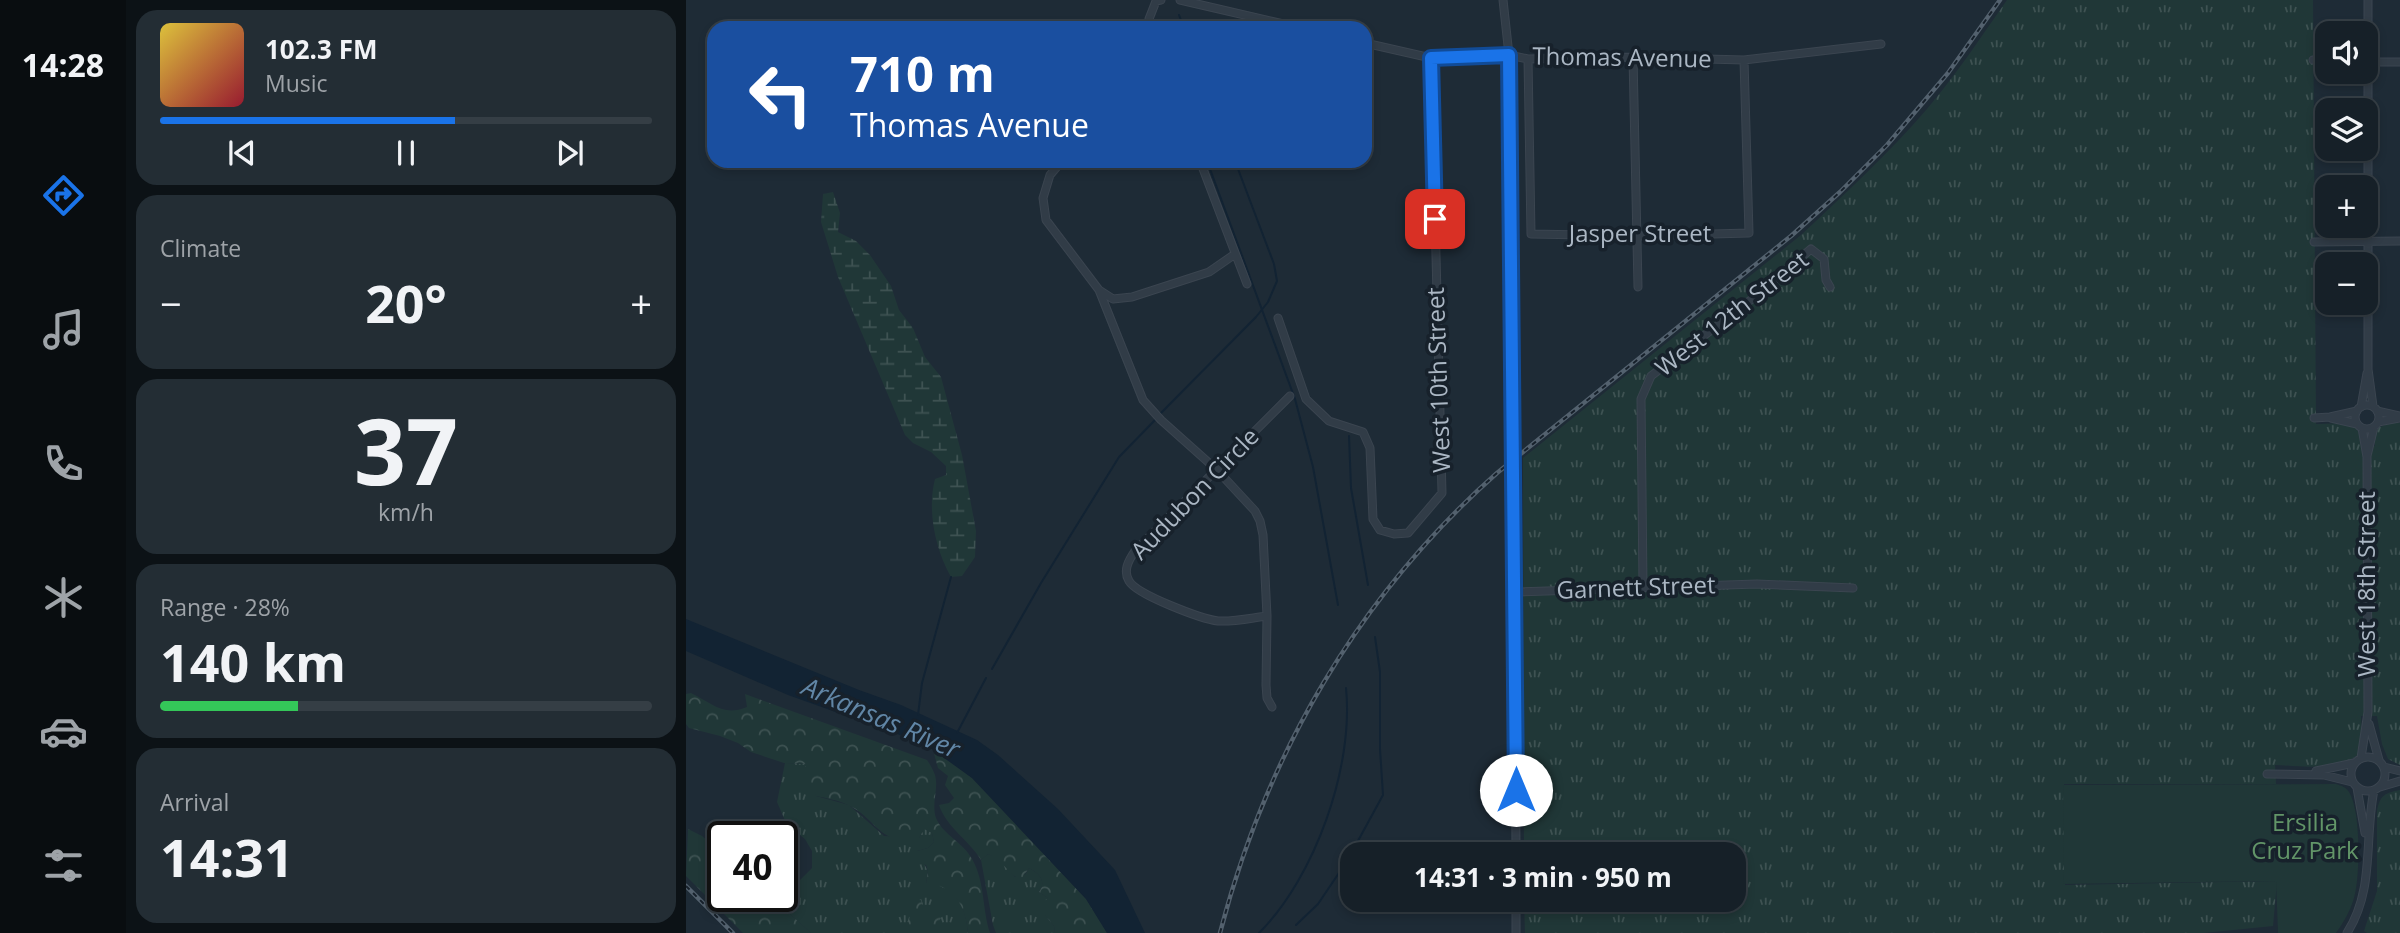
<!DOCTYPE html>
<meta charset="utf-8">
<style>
body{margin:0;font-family:"Open Sans",sans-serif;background:#232d34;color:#f1f3f6;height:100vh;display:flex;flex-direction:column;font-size:26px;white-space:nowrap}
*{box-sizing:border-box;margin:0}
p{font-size:23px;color:#9ea3a8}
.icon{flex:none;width:38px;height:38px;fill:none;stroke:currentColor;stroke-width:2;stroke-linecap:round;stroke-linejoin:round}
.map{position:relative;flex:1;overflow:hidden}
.details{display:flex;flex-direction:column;gap:10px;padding:10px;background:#0c1216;width:560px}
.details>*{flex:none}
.top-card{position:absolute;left:21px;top:21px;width:665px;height:147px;border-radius:21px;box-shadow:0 4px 10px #0003,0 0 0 2px #353e45;background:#1a4fa0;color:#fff;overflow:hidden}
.tools{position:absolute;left:1629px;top:21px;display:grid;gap:14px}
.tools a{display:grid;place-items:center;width:63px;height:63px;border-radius:14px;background:#162028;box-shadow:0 4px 10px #0003,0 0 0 2px #353e45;font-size:35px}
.speed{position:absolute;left:21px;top:821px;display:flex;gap:14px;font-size:35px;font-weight:700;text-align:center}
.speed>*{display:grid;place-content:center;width:91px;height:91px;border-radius:50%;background:#162028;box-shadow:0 4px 10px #0003,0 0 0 2px #353e45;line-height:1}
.speed .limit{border:4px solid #111;border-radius:10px;background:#fff;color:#111}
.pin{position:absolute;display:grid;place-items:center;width:60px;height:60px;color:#fff;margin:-30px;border-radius:14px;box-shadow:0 4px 10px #0006}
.me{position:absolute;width:77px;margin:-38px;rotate:0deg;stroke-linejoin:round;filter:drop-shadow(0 0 5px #0008)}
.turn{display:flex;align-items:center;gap:24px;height:147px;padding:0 28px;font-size:32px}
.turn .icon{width:91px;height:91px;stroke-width:2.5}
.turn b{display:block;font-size:49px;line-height:60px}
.big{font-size:52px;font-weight:700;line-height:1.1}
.details .card{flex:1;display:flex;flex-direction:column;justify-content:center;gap:10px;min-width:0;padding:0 24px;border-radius:21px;background:#232d34}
.details .dial{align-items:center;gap:0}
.dial b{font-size:91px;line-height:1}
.song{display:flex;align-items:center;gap:21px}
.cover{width:84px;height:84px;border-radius:10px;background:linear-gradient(135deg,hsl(50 70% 55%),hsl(350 70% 35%))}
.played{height:7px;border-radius:4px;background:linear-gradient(90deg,#1a73e8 60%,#353e45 60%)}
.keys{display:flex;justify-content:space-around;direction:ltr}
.heat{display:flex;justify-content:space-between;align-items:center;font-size:38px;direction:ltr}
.charge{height:10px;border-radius:5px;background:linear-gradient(90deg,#34c759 28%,#353e45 0)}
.trip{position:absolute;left:654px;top:842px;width:406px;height:70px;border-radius:21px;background:#162028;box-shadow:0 4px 10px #0003,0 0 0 2px #353e45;font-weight:700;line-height:70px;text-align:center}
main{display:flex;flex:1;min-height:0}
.tabs{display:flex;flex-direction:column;width:126px;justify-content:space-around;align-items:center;background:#090d10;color:#9ea3a8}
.tabs .icon{width:49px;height:49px}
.tabs .current{color:#1a73e8}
.tabs b{font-size:32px;color:#f1f3f6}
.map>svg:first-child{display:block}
</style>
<main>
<nav class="tabs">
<b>14:28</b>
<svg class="icon current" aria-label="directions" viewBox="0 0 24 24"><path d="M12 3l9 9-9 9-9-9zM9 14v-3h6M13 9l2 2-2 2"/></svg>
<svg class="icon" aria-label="music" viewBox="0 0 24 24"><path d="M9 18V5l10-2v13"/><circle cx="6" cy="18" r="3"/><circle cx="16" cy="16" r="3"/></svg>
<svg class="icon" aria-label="phone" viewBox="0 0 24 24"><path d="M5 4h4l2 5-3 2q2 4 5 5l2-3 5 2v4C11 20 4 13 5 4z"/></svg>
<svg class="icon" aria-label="climate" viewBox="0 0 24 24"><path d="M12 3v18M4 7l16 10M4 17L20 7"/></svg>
<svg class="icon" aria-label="car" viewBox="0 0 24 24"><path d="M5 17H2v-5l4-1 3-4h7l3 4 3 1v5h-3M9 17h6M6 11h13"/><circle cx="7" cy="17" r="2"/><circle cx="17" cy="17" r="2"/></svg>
<svg class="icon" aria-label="filters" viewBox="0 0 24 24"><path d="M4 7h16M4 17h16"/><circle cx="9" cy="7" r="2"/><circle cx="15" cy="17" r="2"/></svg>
</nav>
<section class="details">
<div class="card">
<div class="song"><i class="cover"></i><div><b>102.3 FM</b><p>Music</p></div></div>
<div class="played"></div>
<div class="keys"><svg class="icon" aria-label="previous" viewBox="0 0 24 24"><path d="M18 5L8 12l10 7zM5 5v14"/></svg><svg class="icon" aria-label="pause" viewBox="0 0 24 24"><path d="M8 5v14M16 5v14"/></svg><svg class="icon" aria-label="next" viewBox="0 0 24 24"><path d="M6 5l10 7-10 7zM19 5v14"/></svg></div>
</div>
<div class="card"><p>Climate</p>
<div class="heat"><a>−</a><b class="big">20°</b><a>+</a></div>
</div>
<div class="card dial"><b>37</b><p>km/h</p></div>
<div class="card"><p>Range · 28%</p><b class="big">140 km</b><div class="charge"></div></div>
<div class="card"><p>Arrival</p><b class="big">14:31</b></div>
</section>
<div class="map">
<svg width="1714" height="933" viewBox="0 0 1714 933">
<defs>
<pattern id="grass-tufts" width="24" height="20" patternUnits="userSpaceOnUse" patternTransform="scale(1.75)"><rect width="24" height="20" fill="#203737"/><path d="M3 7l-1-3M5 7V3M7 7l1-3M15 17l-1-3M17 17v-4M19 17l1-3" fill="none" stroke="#3e5252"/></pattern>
<pattern id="forest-crowns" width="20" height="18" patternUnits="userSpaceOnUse" patternTransform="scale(1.75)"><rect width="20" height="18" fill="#203737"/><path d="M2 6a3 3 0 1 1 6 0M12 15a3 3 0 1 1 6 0" fill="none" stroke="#3e5252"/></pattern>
<pattern id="wetland-marsh" width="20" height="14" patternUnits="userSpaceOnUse" patternTransform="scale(1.75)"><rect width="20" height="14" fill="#203737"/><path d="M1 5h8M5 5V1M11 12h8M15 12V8" fill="none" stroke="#3e5252"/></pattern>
</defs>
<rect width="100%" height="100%" fill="#1e2b36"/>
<path fill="url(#grass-tufts)" d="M1321,0H1627L1630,424C1656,425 1674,413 1675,448L1689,446L1688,436L1691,428L1705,423H1714V765L1702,759L1696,744L1691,716H1675L1676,734L1673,754C1651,772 1615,766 1589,765L1590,784H1378L1379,885L1591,881L1587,926L1517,933H839L838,900H1048V854H838L837,458L1115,235C1159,194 1202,154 1241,109C1270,75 1295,37 1321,0Z
M99,763L122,764L130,796L163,805L198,836L233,838L238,828L246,833L248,842L242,848L231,851L242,871L240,883C269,884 280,907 282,933H125L84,896H96V881H113L126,868V851L119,839L101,825L91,802Z
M1714,790V933H1681L1678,931L1691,891V811C1694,795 1699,793 1714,790Z
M302,854L315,860L329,877L339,875L343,868C353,873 361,881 353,892L362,898L359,915L368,926L369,933H310L307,925L295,860Z"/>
<path fill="url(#forest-crowns)" d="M5,693C26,703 37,717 61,707L59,694L241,760C244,764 247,770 249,775C253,789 245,803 250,818C257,835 277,842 286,859C299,881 296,909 304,933H282C280,907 268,884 240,884L242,871L240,865L228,861L231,851L242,848L248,842L246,833L238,829L233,838L227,842C188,839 191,819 162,805C152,800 140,798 130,796L117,771L121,764L98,763L65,752L52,743L34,736L3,728L0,724V694Z
M247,750L286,778L400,899L421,933H369L368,926L353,908L362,898L353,892C361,881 353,873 343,868L335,880C321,873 320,863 302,854L295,860C283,840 261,828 253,805L263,803L268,798L259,785L262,776L252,768Z
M2,829L16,836L37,854V896H84L125,933H57L0,876Z
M235,900L240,915L258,913L246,933H221L224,914L230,901Z"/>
<path fill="url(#wetland-marsh)" d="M147,192L154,213L152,232L170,241L184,255L205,286L213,310L227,328L239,357L255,377L276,455L290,531L289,557L276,576L265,577C249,549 241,510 249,479L260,475V466L245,452L227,443L219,435L152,277L135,222L137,194Z"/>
<path fill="#203737" d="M1650,784C1656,786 1660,787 1663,792C1675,811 1674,872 1669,894C1666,908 1658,922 1650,933H1592L1590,881L1378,884L1377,785Z"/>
<path fill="#122333" d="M0,619L173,690L215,705L291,740L312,755L372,809L429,870L459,933H421L400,899L286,778L239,744L102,695L0,651Z"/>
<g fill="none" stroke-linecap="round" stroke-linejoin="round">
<path stroke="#122333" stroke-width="2" d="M493,15L498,28
M471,25L472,28
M521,161L609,399L627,467L652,605
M473,415L570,317L582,302L591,281L588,264L549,161
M663,436L665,488L682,585
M306,669L355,583L433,457L470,419
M232,715L236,683L265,577
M271,733L300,678
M667,850L697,795L694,749V672L689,637
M610,925L632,904L661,861
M573,933C629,877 668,767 660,688"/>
<defs>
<path id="minor" d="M494,0L615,28
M817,0L823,55L827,423
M1682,0V369L1687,406
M466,28L463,19L470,1L475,0
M679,43L745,58L823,55L842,59L947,57L1058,60L1195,44
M947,57L952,287
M842,59L845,234L953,236L1063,233L1058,60
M1627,60L1642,61
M1681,62H1714
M376,161L364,175L357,198L360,220L413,290L427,299L446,297L523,272L549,254
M514,161L561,284
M1628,242L1714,241
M413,290L457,400L475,420L531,470L569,511L574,521L577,535L581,616L580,685L581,698L586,707
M592,318L620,399L643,421L677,432L684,448L687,519L694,530L708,534L722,533L756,493L745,58
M1669 417a12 12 0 1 1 24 0a12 12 0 1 1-24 0Z
M1675,407L1681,373
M1691,411L1714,416
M1628,418L1644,417L1671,411
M1645,418L1671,424
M1692,422L1714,418
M1681,456L1688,427
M828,491L830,854
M957,586L955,399L965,376L1066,299L1125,249L1138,259L1140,280L1144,287
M829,592L1071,584L1167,588
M581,616C565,618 548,622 532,621C516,619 451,595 443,581C437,571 442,561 449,551L604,396
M1683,724L1693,760
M1665 774a17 17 0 1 1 34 0a17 17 0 1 1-34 0Z
M1675,758L1682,712L1681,457L1676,428
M1698,767L1714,771
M1630,771L1668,763
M1581,774L1638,775L1666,782
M1694,787L1714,781
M1671,788L1679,833
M830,900V933
M1661,933C1689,889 1678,840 1688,790"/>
</defs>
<use href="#minor" stroke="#3b4550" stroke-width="9"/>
<use href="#minor" stroke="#313c47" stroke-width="7"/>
<defs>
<path id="rail" d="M0,886L47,933
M534,933C580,755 673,595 811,473L1105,236L1154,192L1201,145L1262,73L1314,0"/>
</defs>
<use href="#rail" stroke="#53616e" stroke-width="4.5"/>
<use href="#rail" stroke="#17212b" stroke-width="2" stroke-dasharray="5" stroke-linecap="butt"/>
<defs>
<path id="minor-bridge" d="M827,423L828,491"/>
</defs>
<use href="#minor-bridge" stroke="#3b4550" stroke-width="9" stroke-linecap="butt"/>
<use href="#minor-bridge" stroke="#313c47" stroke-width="7"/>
</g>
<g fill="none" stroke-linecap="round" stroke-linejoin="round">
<defs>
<path id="route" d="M749,219L745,58L823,55L830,790"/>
</defs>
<use href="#route" stroke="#114b97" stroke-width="18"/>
<use href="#route" stroke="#1a73e8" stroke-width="12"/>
</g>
<g text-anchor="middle" stroke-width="7" stroke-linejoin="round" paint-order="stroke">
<g font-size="24" fill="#abb7c4" stroke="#17212b">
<text transform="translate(936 58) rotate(1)" y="8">Thomas Avenue</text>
<text x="954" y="242">Jasper Street</text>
<text transform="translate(1046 314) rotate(-38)" y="8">West 12th Street</text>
<text transform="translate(753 380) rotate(-92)" y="8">West 10th Street</text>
<text transform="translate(509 494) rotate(-46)" y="8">Audubon Circle</text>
<text transform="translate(1681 584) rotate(-90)" y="8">West 18th Street</text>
<text transform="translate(950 588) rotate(-2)" y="8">Garnett Street</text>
</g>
<g font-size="24" fill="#629568" stroke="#17212b">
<text x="1619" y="831">Ersilia<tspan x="1619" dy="28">Cruz Park</tspan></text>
</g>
<g font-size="26" font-style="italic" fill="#6186a6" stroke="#17212b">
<text transform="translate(195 718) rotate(23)" y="9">Arkansas River</text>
</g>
</g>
</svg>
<div class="tools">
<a><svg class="icon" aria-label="sound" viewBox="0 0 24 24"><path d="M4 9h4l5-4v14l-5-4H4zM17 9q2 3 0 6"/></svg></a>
<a><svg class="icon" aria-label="layers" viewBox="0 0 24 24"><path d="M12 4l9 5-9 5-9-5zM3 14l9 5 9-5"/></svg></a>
<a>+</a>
<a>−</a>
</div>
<div class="speed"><div class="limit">40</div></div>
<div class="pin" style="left:749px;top:219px;background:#d93025"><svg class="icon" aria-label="arrive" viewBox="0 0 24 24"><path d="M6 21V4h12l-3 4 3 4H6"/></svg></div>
<svg class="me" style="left:830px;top:790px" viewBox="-20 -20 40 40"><circle r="19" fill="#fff"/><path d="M0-13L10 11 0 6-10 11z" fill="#1a73e8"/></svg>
<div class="trip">14:31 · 3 min · 950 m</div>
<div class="top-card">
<div class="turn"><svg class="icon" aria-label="left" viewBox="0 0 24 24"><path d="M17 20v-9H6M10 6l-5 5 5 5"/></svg><div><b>710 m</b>Thomas Avenue</div></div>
</div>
</div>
</main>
